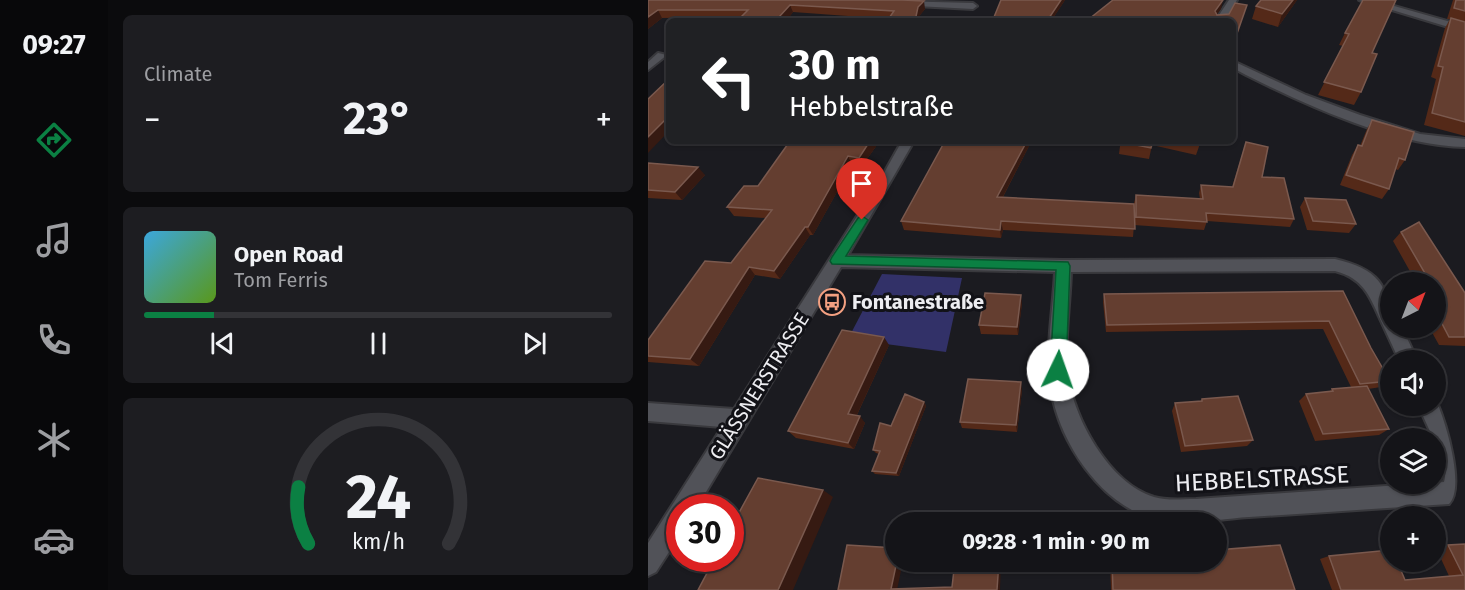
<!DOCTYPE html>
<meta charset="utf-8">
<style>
body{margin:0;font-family:"Fira Sans",sans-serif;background:#1d1d21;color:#f1f3f6;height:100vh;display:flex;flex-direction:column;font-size:22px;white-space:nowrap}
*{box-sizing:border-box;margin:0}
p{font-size:20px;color:#9d9ea2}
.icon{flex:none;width:33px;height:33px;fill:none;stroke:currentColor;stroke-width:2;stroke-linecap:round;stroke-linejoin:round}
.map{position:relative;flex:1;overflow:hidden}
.details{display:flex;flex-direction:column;gap:15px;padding:15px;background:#0b0b0d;width:540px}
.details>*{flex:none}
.hud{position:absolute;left:18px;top:18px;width:570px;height:126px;border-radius:9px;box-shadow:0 2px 4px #0004,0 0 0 2px #333337;background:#202124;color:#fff;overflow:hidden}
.needle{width:39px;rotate:42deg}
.controls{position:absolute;left:732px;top:272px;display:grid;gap:12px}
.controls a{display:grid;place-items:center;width:66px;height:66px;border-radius:50%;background:#141418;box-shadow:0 2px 4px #0004,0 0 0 2px #333337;font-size:30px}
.speed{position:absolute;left:18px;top:494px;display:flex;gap:12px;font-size:30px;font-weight:700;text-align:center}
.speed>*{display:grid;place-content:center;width:78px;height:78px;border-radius:50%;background:#141418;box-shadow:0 2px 4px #0004,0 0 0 2px #333337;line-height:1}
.speed .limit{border:9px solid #d22;background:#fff;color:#111}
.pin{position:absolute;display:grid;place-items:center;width:51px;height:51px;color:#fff;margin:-62px -26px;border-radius:50% 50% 50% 0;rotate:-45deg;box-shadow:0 0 6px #0007}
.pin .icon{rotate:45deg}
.me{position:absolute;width:66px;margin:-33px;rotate:3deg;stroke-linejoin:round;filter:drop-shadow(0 0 4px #0008)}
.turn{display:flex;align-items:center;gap:21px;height:126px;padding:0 24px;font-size:27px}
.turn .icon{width:78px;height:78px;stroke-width:2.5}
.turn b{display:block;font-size:42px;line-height:51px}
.big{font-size:45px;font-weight:700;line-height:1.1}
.details .widget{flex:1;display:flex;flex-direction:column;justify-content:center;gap:9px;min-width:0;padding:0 21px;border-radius:9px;background:#1d1d21}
.details .dial{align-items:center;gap:0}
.dial svg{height:156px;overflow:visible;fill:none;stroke:#333337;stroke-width:7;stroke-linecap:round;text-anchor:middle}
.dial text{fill:#f1f3f6;stroke:none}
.song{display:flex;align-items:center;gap:18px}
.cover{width:72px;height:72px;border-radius:9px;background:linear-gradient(135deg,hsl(200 70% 55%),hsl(90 70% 35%))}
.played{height:6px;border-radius:3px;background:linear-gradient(90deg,#0b8043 15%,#333337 15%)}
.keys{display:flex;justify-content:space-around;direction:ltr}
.heat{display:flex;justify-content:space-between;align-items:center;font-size:33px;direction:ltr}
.trip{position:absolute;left:237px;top:512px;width:342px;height:60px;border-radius:30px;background:#141418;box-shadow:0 2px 4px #0004,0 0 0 2px #333337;font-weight:700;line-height:60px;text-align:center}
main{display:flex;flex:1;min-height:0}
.tab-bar{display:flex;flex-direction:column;width:108px;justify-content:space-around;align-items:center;background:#08080a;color:#9d9ea2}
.tab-bar .icon{width:42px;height:42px}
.tab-bar .current{color:#0b8043}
.tab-bar b{font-size:27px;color:#f1f3f6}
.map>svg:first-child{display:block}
</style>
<main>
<nav class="tab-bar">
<b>09:27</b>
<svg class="icon current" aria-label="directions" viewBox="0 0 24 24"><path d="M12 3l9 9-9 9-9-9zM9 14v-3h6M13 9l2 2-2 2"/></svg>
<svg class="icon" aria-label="music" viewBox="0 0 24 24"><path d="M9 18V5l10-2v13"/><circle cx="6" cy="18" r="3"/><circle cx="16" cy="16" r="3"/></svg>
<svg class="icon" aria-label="phone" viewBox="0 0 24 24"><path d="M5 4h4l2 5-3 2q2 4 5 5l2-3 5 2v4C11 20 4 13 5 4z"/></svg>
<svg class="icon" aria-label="climate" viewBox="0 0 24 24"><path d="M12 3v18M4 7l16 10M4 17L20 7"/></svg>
<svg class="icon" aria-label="car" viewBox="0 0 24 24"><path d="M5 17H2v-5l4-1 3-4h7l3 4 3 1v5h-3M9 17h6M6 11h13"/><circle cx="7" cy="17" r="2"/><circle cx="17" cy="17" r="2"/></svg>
</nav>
<section class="details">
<div class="widget"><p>Climate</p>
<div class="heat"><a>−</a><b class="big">23°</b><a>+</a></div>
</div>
<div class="widget">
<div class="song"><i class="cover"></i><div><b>Open Road</b><p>Tom Ferris</p></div></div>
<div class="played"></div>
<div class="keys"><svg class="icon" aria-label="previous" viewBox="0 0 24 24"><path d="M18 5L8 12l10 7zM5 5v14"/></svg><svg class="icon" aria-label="pause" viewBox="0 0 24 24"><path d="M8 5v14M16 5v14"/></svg><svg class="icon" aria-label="next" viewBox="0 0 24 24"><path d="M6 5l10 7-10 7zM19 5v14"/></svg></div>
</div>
<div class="widget dial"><svg viewBox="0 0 100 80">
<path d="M14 69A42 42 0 1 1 86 69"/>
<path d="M14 69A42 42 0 0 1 9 40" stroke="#0b8043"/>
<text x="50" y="56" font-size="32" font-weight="700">24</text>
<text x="50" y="72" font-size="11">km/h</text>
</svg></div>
</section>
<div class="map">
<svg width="817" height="590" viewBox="0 0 817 590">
<rect width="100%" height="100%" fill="#1b1b20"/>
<path fill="#323168" d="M234,274L314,278L298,352L200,339Z"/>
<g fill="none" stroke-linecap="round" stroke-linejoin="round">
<defs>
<path id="minor" d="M207,0L325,3L329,6L325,9L211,3Z
M581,0H589L577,21H567Z
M10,53L19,55L0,70V62Z
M585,61L658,95L712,115L772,134L817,139V147C748,146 660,106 598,75L585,68Z
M254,141H266L200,255L415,260L687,259C729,269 742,284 742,327H754L769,360H751C745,347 739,334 733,321C722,296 715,278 687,271L423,272C422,306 416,340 420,374C425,418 461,483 506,497C520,501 535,499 548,499L796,482C801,463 788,456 788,438H785L770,405H788V400C799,425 817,488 801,504C734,508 668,513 601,517C571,519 535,527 506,519C452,504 412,443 403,390C397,351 405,311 407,272L193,267L49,507H32V535L8,572L0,576V543L74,427L0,421V403L86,409L232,180Z"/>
<path id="tertiary" d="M711,0H725L817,26V32Z"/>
</defs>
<use href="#minor" stroke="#39393d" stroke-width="4"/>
<use href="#tertiary" stroke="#39393d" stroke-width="4"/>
<use href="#minor" fill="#515258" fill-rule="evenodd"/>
<use href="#tertiary" fill="#515258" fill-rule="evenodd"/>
</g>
<path fill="#542918" d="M0,0L277,9L272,15L241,19L145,12L138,21H89L92,17L14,18L0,29Z
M417,0L403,21H346V17Z
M649,0L630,27L604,19L608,6Z
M715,0L724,53L713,92L706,105L670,95L695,46L691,45L697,33Z
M805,0H817V136L776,125L788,79L783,77L797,28L802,19H799Z
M724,120L757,160L750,170L747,169L741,189L734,199L692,185L704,155L710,145L712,146L719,129Z
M227,141L229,145L214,166L204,165L165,235H162L132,279L107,275L51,366L0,362V340L83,263L118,218L86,216L79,207L110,186Z
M379,141H381V146L355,197L486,224V203L488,195L552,199L551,193L553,185L584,187L598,142L614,177L646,219L642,227L559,221L556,230L486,225L485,237L355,230L353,238L256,230L253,221Z
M464,141H553L548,155L504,145L501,159L471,154L472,146L464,142Z
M0,163L57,175L34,200L0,198Z
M657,198L708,224L701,233L659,230L652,207Z
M753,232L817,293V346L791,345L781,327H788V282H768L745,241Z
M695,291L723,348L742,381L733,387L720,389L741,429L731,435L667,441L651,401L658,394L681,392L684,389L703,387L675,329L458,332L455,302L456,294Z
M374,303L370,335L333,334L331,325Z
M241,345L209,415L217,423L206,449L148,438L140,431Z
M374,390L369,432L314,428L312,422Z
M554,399L605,440L599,446L533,452L524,411L527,403L552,401Z
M276,402L278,406L251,476L227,474L224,471L231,454L228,453L225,450L243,426Z
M817,544V590H684L672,559L681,556L757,580L801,576L788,548L800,545Z
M462,561H568L647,590H463Z"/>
<path fill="#361a12" d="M413,0H417L403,21H399Z
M575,0L573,9L565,20L567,11Z
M645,0H649L630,27L634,14Z
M276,1L277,9L272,15L270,21H267L270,7Z
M142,5L145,12L138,21H133L131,17Z
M10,10L14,18L0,29V17Z
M21,116V131L0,153V137Z
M222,141H227L229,145L214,166L211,158Z
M379,141H381V146L350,206L349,197Z
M200,156L204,165L165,235L160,227Z
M50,167L57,175L34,200L27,192Z
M353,221L355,230L353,238L352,230Z
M157,227L162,235L132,279L126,271Z
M101,267L107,275L51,366L42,359Z
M373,295L374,303L370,335L369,327Z
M236,337L241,345L206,421L200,414Z
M373,382L374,390L369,432L368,425Z
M276,402L278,406L251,476L248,473Z
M212,416L217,423L206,449L200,443Z
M175,490L185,497L145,590H130Z
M249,561H255L249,590L243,589Z
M351,561H353L352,590H349Z"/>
<path fill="#643e30" stroke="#7a594e" stroke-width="1.5" d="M0,0H254L276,1L270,7L267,21H239L246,11L142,5L131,17H125L121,21H89L100,10H10L0,17Z
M353,0H413L399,21H382L346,17Z
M465,0H575L567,11L569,15L581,14L587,3L599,5L586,42H585V21H453L441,19Z
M613,0H645L634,14L608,6Z
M715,0H748L724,53L729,54L713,92L676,82L701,34L697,33Z
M808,0H817V11L806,8Z
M803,18L817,22V122L784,113L795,67L790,66Z
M21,79V116L0,137V99Z
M724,120L766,132L757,160L751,158L741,189L698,175L710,145L714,146Z
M142,141H222L211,158L200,156L160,227H157L126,271L101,267L42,359L0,356V340L57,261L83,263L124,210L79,207L96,186H110Z
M297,141H379L349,197L486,204L487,229L353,221L352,230L253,221Z
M472,141H505L503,148L472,142Z
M539,141H552L551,144Z
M598,142L620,147L614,177L636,178L646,219L558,213L559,222L488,217V195L555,199L553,185L585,187Z
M0,163L50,167L27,192L0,190Z
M657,198L698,200L708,224L665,221Z
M771,222L817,293V337H801L788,312V282H782L753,232Z
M695,291L723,348L742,381L712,384L681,321L459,325L456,294Z
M337,293L373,295L369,327L331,325Z
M194,330L236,337L200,414L212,416L200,443L140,431Z
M320,379L373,382L368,425L312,422Z
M719,386L741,429L675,434L658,394L685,391L684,389Z
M257,394L276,402L248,473L224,471L232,451L225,450L232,423L243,426Z
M590,396L605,440L537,446L527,403L554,401V399Z
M110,478L175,490L130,590H50L67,558H82V529Z
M817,544V590H693L681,556L742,550V561H749L757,580L815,575L800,545Z
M199,545L248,548V561H249L243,589L304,587L307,561H351L349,590H190Z
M632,545L647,590H465L464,561H568V550Z"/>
<path fill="#0b8043" stroke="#07532c" stroke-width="1.5" d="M214,216L220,220L198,256L420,262L422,266L418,370L416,375L410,377L405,375L402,370L408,270L184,264L182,261L184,257L210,218Z"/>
<defs>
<symbol id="bus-ring" viewBox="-11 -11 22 22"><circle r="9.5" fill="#121217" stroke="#f3a081" stroke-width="1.5"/><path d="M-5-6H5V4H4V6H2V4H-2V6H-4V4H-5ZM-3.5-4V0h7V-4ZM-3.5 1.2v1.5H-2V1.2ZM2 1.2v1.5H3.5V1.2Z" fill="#f3a081"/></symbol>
</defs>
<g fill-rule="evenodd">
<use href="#bus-ring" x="169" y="287" width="30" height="30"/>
</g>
<g text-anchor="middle" stroke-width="6" stroke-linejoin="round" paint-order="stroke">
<g font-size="20" font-weight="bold" fill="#ededf1" stroke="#121217" text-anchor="start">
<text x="204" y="309">Fontanestraße</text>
</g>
<g font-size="20" fill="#ededf1" stroke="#121217">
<text transform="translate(111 386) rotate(-58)" y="7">GLÄSSNERSTRASSE</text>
</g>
<g font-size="24" fill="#ededf1" stroke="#121217">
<text transform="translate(614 479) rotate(-3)" y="8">HEBBELSTRASSE</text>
</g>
</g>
</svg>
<div class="controls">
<a><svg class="needle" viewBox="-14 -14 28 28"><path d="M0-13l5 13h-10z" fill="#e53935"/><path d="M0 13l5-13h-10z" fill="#9d9ea2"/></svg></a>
<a><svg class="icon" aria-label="sound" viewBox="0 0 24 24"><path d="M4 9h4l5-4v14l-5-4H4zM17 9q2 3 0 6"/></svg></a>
<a><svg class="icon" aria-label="layers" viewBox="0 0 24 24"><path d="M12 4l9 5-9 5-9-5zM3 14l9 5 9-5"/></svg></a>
<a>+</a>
</div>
<div class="speed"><div class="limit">30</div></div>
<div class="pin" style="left:214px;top:220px;background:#d93025"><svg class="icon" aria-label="arrive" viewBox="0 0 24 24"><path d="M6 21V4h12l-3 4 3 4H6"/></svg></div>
<svg class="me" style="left:410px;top:370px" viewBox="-20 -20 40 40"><circle r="19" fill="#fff"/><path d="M0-13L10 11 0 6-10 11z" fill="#0b8043"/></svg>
<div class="trip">09:28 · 1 min · 90 m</div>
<div class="hud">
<div class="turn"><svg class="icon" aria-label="left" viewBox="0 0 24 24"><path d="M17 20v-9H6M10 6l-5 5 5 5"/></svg><div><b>30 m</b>Hebbelstraße</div></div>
</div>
</div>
</main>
